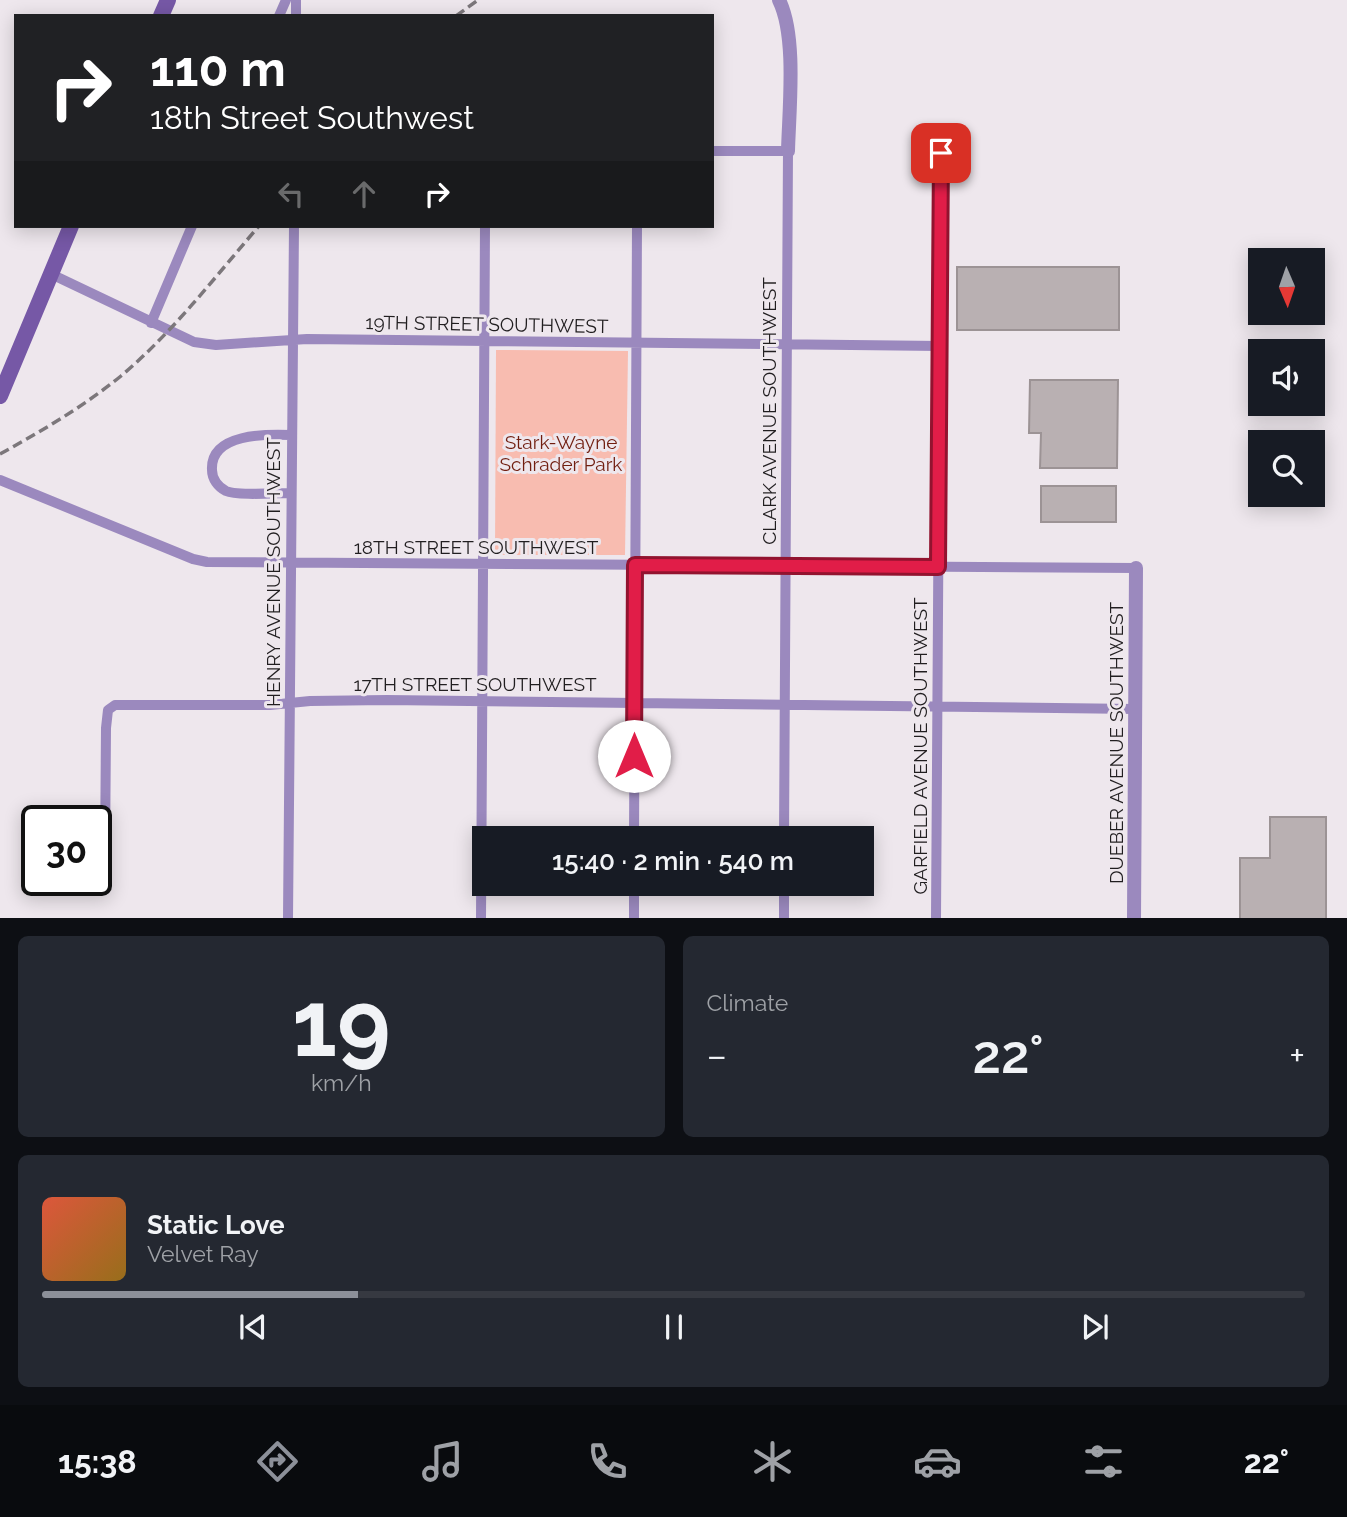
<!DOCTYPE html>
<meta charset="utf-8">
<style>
body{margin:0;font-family:Raleway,sans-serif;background:#242831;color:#f1f3f6;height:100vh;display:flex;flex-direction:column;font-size:26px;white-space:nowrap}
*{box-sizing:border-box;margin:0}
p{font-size:23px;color:#9ea1a6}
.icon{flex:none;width:38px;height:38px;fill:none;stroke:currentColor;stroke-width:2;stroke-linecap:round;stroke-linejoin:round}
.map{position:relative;height:918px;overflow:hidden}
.panel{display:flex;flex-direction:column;gap:18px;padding:18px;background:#0d0f14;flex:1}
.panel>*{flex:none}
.hud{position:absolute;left:14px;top:14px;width:700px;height:214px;border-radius:0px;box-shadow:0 4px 18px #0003;background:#202124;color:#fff;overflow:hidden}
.needle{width:46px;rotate:178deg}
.tools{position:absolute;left:1248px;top:248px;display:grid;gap:14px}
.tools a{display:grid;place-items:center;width:77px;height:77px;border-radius:0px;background:#171b24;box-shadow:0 4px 18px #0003;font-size:35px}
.speed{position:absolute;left:21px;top:805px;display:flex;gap:14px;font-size:35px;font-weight:700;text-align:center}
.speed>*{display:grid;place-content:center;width:91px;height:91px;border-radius:50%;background:#171b24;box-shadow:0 4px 18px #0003;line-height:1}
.speed .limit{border:4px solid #111;border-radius:10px;background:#fff;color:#111}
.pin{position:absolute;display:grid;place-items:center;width:60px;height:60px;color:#fff;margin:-30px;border-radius:14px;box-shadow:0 4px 10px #0006}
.me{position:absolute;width:77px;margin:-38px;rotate:0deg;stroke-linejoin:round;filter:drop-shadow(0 0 5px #0008)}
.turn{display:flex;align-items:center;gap:24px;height:147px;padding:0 21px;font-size:32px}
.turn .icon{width:91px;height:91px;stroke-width:2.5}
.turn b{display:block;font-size:49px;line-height:60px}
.lanes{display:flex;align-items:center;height:66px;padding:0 21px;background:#0003;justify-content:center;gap:35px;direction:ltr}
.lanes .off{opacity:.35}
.big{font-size:52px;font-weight:600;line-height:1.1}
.panel .tile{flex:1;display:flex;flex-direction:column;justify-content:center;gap:10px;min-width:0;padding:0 24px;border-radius:10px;background:#242831}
.panel .dial{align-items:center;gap:0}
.dial b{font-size:91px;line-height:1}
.song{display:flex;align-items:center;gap:21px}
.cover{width:84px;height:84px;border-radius:10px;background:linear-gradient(135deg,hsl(10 70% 55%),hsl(40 70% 35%))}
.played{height:7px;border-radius:4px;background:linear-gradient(90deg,#8c9099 25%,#363941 25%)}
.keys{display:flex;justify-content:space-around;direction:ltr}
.heat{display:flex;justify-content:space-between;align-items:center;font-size:38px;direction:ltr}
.panel .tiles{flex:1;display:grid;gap:18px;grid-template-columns:1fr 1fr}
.tile:last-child{grid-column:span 2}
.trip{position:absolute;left:472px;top:826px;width:402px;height:70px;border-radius:0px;background:#171b24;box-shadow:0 4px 18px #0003;font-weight:600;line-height:70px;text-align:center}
.tab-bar{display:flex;height:112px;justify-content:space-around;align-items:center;background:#090b0e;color:#9ea1a6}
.tab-bar .icon{width:49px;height:49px}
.tab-bar .current{color:#8c9099}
.tab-bar b{font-size:32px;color:#f1f3f6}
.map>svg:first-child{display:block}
</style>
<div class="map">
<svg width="1347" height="919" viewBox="0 0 1347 919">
<rect width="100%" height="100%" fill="#eee7ed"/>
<path fill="#f8bcb0" d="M496,350L628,351L625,555H495Z"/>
<path fill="#b9b0b2" stroke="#9c9395" stroke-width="2" d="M957,267H1119V330H957Z
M1030,380H1118L1117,468H1040L1041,433H1029Z
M1041,486H1116V522H1041Z
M1270,817H1326V919H1240V858H1270Z"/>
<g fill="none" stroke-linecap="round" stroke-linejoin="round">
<path stroke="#9b89be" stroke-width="10" d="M279,16L286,0
M296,16V0
M712,151H788L784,838
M51,274L194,342L216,345L307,339L940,346
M151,323L192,226
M0,480L193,559L207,562L1136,568
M291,493C277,493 237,496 226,491C218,487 212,479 212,470C210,433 267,434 291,435
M634,838L637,226
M105,856L106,728L108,710L115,705H270L310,701L387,700L1135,709
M288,919L294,226
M481,919L485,226
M634,919V884
M784,919V884
M936,919L941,153"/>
<path stroke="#9b89be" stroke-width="14" d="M779,0C797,36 789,110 788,151
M1134,919L1136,568"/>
<path stroke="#7658a6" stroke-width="16" d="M161,16L168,0
M0,396L71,226"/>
<path stroke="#7c777b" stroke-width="3.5" stroke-dasharray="10 5" stroke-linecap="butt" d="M456,16L478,0
M0,454C42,431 84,406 121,376C173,332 215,277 259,226"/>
</g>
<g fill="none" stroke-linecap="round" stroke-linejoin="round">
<defs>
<path id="route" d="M634,756L635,565L938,567L941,153"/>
</defs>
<use href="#route" stroke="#92132f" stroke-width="18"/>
<use href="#route" stroke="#e11d48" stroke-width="12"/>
</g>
<g text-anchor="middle" stroke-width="6" stroke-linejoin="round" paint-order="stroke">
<g font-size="19" fill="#211e20" stroke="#eee7ed">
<text transform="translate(487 324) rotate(1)" y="7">19TH STREET SOUTHWEST</text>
<text transform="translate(769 411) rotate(-90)" y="7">CLARK AVENUE SOUTHWEST</text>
<text x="476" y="554">18TH STREET SOUTHWEST</text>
<text transform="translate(273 572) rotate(-90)" y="7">HENRY AVENUE SOUTHWEST</text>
<text x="475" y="691">17TH STREET SOUTHWEST</text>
<text transform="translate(1116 743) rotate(-90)" y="7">DUEBER AVENUE SOUTHWEST</text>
<text transform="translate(920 746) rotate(-90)" y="7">GARFIELD AVENUE SOUTHWEST</text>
</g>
<g font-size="19" fill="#711e10" stroke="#eee7ed">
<text x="561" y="449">Stark-Wayne<tspan x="561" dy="22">Schrader Park</tspan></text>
</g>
</g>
</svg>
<div class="tools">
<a><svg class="needle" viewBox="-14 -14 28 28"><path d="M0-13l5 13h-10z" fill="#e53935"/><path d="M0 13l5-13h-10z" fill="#9ea1a6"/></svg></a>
<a><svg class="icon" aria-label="sound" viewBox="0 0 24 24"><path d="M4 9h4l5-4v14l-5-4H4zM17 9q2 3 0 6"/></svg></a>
<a><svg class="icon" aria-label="search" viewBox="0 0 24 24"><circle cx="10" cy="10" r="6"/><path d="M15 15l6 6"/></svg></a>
</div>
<div class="speed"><div class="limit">30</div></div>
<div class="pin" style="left:941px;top:153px;background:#d93025"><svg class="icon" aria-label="arrive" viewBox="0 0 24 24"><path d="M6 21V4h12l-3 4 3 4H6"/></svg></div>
<svg class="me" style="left:634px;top:756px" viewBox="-20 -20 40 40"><circle r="19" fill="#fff"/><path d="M0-13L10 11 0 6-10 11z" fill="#e11d48"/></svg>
<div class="trip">15:40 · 2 min · 540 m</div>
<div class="hud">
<div class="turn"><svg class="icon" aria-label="right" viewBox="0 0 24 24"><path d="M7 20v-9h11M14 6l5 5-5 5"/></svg><div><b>110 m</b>18th Street Southwest</div></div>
<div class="lanes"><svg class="icon off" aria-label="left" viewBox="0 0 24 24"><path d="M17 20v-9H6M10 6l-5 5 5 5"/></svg><svg class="icon off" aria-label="ahead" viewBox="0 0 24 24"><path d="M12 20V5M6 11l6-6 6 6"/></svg><svg class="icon" aria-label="right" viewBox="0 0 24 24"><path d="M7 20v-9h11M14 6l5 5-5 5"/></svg></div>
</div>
</div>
<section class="panel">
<div class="tiles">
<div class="tile dial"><b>19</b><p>km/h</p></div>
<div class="tile"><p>Climate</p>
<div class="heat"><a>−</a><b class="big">22°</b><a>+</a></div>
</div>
<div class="tile">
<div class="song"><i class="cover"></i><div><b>Static Love</b><p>Velvet Ray</p></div></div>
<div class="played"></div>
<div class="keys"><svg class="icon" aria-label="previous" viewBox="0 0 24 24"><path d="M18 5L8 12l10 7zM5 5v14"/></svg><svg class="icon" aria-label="pause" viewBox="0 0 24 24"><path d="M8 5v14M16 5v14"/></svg><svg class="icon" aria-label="next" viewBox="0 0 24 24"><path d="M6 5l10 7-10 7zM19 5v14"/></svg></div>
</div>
</div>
</section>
<nav class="tab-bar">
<b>15:38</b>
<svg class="icon current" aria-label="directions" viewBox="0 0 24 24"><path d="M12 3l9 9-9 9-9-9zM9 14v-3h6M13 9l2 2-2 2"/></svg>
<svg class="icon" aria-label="music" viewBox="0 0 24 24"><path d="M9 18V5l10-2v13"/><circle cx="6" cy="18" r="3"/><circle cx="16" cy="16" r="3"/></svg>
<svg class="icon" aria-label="phone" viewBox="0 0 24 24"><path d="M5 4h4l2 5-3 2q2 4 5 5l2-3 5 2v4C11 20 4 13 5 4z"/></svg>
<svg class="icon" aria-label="climate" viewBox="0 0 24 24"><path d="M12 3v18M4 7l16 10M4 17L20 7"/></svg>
<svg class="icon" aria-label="car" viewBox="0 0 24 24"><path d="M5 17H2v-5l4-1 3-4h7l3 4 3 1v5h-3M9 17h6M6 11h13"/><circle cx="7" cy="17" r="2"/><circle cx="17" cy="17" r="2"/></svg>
<svg class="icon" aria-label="filters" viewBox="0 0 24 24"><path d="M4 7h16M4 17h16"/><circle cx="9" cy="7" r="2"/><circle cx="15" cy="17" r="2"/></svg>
<b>22°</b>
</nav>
